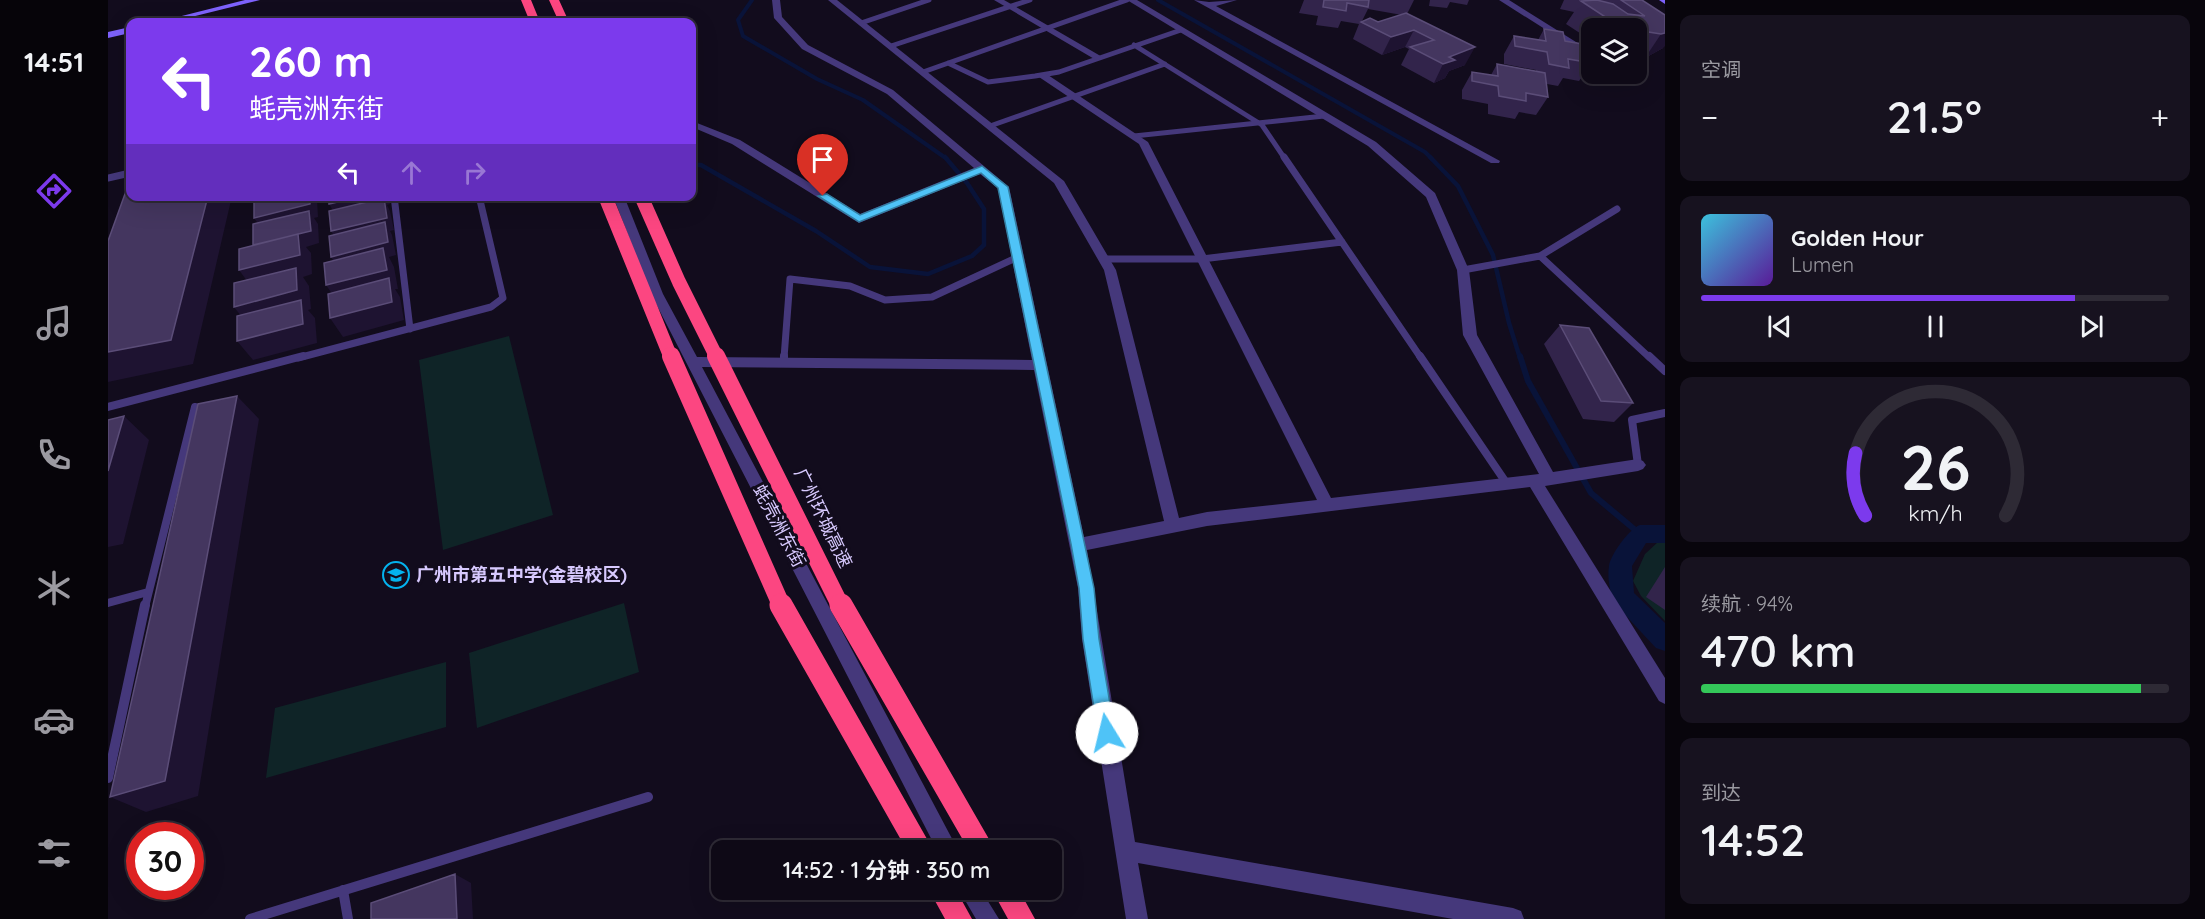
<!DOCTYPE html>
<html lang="zh">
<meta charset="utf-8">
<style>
body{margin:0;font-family:Quicksand,"Noto Sans SC",sans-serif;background:#17121f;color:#f1f3f6;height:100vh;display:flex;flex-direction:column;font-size:22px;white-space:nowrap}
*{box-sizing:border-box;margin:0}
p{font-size:20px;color:#9b9aa1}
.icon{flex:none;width:33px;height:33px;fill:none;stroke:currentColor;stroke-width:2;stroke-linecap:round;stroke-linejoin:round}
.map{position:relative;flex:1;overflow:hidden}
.details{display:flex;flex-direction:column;gap:15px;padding:15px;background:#08050c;width:540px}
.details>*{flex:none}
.guide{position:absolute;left:18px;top:18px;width:570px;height:183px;border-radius:12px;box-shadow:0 6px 24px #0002,0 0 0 2px #2e2a35;background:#7c3aed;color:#fff;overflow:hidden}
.buttons{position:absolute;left:1473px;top:18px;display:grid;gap:12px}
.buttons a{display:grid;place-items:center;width:66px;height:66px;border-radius:12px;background:#0e0916;box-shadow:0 6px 24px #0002,0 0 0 2px #2e2a35;font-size:30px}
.speed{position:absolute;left:18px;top:822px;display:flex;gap:12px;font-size:30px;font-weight:700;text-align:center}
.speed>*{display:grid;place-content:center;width:78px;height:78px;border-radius:50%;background:#0e0916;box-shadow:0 6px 24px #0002,0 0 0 2px #2e2a35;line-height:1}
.speed .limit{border:9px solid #d22;background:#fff;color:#111}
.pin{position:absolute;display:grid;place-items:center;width:51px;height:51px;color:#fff;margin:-62px -26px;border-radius:50% 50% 50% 0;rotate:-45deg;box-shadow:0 0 6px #0007}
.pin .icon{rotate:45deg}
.me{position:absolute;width:66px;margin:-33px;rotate:351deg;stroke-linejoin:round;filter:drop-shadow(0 0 4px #0008)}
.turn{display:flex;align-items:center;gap:21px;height:126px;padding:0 24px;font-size:27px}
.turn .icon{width:78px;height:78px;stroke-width:2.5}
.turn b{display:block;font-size:42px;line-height:51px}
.lanes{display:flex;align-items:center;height:57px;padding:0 24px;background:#0003;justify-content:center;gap:30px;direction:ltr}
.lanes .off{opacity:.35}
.big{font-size:45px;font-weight:600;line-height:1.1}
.details .tile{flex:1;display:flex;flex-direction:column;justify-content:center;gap:9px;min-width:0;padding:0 21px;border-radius:12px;background:#17121f}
.details .dial{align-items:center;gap:0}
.dial svg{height:156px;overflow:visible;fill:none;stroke:#2e2a35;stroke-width:7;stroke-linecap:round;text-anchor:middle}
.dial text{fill:#f1f3f6;stroke:none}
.song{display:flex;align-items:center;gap:18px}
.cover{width:72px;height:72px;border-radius:9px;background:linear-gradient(135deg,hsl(190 70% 55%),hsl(270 70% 35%))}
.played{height:6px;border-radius:3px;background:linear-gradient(90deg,#7c3aed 80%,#2e2a35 80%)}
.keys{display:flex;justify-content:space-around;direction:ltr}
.heat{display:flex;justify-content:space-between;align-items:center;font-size:33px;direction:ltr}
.charge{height:9px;border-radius:4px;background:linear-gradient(90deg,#34c759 94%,#2e2a35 0)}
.trip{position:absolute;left:603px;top:840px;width:351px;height:60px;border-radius:12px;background:#0e0916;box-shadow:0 6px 24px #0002,0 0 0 2px #2e2a35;font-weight:600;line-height:60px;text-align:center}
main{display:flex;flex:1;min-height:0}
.dock{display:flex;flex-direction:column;width:108px;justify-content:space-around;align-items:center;background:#060409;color:#9b9aa1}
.dock .icon{width:42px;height:42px}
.dock .on{color:#7c3aed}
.dock b{font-size:27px;color:#f1f3f6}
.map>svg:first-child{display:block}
</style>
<main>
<nav class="dock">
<b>14:51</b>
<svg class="icon on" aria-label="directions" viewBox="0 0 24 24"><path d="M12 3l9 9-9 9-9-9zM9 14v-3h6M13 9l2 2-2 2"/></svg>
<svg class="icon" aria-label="music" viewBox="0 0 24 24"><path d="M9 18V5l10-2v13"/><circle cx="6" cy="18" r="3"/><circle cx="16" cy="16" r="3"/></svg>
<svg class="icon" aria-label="phone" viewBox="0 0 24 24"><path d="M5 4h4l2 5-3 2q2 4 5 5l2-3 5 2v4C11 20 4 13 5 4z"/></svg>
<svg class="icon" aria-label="climate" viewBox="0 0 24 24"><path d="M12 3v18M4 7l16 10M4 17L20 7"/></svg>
<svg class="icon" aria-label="car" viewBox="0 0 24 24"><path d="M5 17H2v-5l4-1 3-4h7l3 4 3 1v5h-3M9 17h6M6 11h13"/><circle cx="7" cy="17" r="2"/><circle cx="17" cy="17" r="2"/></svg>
<svg class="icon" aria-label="filters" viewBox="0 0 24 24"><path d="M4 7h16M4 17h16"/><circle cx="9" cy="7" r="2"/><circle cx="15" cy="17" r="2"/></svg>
</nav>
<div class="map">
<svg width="1557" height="919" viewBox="0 0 1557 919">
<rect width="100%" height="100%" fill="#120c1d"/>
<path fill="#0f2427" d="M401,336L445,515L335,550L311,360Z
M1550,542H1557V621L1533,596L1525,581L1537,554Z
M516,603L531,672L369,728L361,653Z
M338,662V727L158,778L167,708Z"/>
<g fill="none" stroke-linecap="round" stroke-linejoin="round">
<path stroke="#091339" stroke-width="4" d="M644,0L630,20L635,36L709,79L755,100L839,159
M1050,0L1317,152L1324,159"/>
<path stroke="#091339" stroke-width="4.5" d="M1322,157L1350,186L1385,255L1401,323L1412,358
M584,165H593L708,231L762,267L820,274L864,256L876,245V209L859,183L837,157"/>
<path stroke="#091339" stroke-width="6" d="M1412,356L1420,381L1483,493L1532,534"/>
<path fill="#091339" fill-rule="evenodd" d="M1532,525H1557V543H1538L1524,566L1526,593L1557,623V651L1548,648L1507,604C1502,594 1499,577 1501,566C1502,555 1522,528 1532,525Z"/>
<path stroke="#45387b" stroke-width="5" d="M753,23L821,0
M1026,45L1154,125L1177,159
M783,46L922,0
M840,63L880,82L927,76L951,72L1073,30
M815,72L1019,0
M882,126L1057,64
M1026,136L1216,116"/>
<path stroke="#45387b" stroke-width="7" d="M1176,157L1313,358
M0,178L22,173
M286,196L302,329
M1432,256L1542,358
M996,259H1094L1234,242
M1355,270L1432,256L1509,209
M190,358L383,307L395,298L371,196
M676,358L682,279L742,286L777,300L824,297L910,257"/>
<path stroke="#45387b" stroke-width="8" d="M1312,356L1399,484
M1541,356L1557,371
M676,363V356
M0,407L195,356
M1530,465L1524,420L1557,413
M0,603L40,592
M37,607L87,407"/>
<path stroke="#45387b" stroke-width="10" d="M0,778L37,605
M235,890L240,919
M142,919L540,797"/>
<path fill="#45387b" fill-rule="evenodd" d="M664,0H672L674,17L700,45L785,90L901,187L976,537L1056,521L996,270L946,183L720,0H729L956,181L1008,270L1071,518L1099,512L1209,500L1031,144L931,77V73H937L1040,142L1223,498L1431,474L1355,335L1349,270L1318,197L1260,146L1019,0H1029L1268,142L1327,193L1361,270L1369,335L1445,472L1530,459L1535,461L1538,465L1535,469L1530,471L1437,486L1557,678V704L1551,701L1422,487L1099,526L979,550L1027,842L1405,908L1413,911L1416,919H1345L1030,863L1040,919H1018L974,639L970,588L926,370L594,367L850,850H829L543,294L505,196H516L555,294L589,357L924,360L890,188L872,174L751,223L624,144L584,127V121L632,140L752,214L866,168L779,94L694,49L666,18Z
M886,0H896L996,58L988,60Z
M1086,0L1101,2L1129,0L1108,6L1392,161L1391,163H1383Z
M1391,0H1401L1484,52V59Z
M1505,74H1517L1523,78L1518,81Z
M851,890H873L891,919H868Z"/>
<path fill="#7e62fc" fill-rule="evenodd" d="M137,0H152L63,22H50Z
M1551,0H1557V4Z
M22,27V33L0,38V32Z"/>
<path fill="#fc4681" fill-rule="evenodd" d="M413,0H423L432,22H422Z
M441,0H451L461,22H451Z
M821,890H848L864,919H837Z
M884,890H911L927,919H900Z"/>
<path stroke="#fc4681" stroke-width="14" d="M497,196L563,358
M533,196L571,282L609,358"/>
<path stroke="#fc4681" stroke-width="18" d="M563,356L674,607
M608,356L733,607"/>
<path stroke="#fc4681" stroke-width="23" d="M673,605L812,850
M733,605L874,850"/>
</g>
<path fill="#32244b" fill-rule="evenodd" d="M1196,0H1306L1299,14L1357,65L1341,71L1337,78L1326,83L1293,65L1301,49L1297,47L1274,55L1245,39L1251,24L1233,21L1230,28L1208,25L1210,16L1191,13ZM1260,9L1294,15L1270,22L1254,21Z
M1322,0H1361L1359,5L1342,2L1339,8L1321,6Z
M1456,0H1534L1557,15L1555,48L1537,58L1528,56V28H1484V41L1458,24L1466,12L1452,9Z
M1436,29L1457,41L1484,63L1471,81L1455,78L1450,86L1439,84L1440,97L1428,115L1411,112L1407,119L1380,114V104L1354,99V90L1364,72L1383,75L1389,64L1428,71V70L1396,64V54L1406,36L1430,40Z
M1452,325L1525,403L1506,422L1475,419L1436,344Z
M1557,567V610L1538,597Z"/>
<path fill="#1e1331" d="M1306,30L1297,47L1274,55L1283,37Z
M1557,33V46L1555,48L1537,58L1553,34Z
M1367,47L1357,65L1341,71L1337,78L1326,83L1335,64L1341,57Z
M100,196H124L85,364L0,382V352Z
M202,196H208L209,199L210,217L206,218L210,224L211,243L198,247L203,253L204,274L195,277L201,286L203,309L200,310L207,318L209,343L145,360L129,341L141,326L126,307L145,289L131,270L155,230L146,218Z
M255,196H280L282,204L279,205L282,211L286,230L282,231L284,235L288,255L281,257L286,267L290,289H287L292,297L296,320L235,337L222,318L231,304L218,285L231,270L223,257L231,244L223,231L229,217L221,204Z
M129,396L151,419L90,796L38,812L2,797Z
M16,416L41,440L15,544L0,547V471Z
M347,874L363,883L365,919H349Z"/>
<path fill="#44365f" stroke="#5b4d78" stroke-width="1.5" d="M1216,0H1261L1260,7L1239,3L1238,11L1215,7Z
M1489,0L1505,4L1520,14L1537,16L1513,0H1534L1557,15V33L1553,34L1528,30V28H1514L1473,1Z
M1298,13L1367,47L1341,57L1347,60L1335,64L1302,47L1326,40L1306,30L1283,37L1253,22L1262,18L1270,22Z
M1436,29L1455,32L1457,41L1480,45L1484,63L1460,59L1461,68L1441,64L1439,52L1407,46L1406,36L1438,41Z
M1389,64L1437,73L1440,97L1418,93V101L1391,96L1390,86L1364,81V72L1390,76Z
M22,180V196H100L63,340L0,352V241Z
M155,196H202V204L146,218V199Z
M220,196H255L221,204Z
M276,198L279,218L223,231L221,211Z
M201,211L203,231L145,245V224Z
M277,222L280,242L223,257L221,236Z
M190,234L192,255L131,270V249Z
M275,248L279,270L218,285L216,263Z
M188,268L189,290L126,307V283Z
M281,278L284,302L222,318L220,294Z
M193,300L195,324L129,341V316Z
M1452,325L1481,328L1525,403L1493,401Z
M129,396L57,781L2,797L90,404Z
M16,416L0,471V420Z
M347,874L349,919H263V903Z"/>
<path fill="#4fc3f7" stroke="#337fa1" stroke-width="1.5" d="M874,166L900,187L986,588L991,639L1007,733L1005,739L999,742L993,739L990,733L975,639L971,588L963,544L890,188L873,173L751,222L710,196L719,194L752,215Z"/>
<defs>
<symbol id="school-ring" viewBox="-11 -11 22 22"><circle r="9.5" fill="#120c1d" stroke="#04b3ef" stroke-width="1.5"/><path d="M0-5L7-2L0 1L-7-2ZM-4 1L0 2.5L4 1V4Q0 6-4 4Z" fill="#04b3ef"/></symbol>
</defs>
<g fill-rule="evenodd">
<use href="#school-ring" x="273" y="560" width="30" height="30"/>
</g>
<g text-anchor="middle" stroke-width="6" stroke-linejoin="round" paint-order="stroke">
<g font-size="18" fill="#d7c9fe" stroke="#120c1d">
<text transform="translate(715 518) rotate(64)" y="6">广州环城高速</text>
<text transform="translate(671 526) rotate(62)" y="6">蚝壳洲东街</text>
</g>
<g font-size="18" font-weight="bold" fill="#d7c9fe" stroke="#120c1d" text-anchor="start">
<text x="308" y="581">广州市第五中学(金碧校区)</text>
</g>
</g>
</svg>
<div class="buttons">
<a><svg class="icon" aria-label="layers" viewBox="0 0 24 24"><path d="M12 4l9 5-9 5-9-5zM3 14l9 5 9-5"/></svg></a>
</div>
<div class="speed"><div class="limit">30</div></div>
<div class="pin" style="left:715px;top:196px;background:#d93025"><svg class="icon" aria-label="arrive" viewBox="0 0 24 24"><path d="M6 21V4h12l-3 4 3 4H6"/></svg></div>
<svg class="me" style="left:999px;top:733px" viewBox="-20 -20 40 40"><circle r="19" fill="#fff"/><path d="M0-13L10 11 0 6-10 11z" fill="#4fc3f7"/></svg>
<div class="trip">14:52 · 1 分钟 · 350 m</div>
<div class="guide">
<div class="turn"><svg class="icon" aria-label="left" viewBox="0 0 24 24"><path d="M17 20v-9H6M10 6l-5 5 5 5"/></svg><div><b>260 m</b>蚝壳洲东街</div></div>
<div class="lanes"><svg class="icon" aria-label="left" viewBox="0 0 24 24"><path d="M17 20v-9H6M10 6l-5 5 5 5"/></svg><svg class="icon off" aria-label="ahead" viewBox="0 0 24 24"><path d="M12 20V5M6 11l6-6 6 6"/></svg><svg class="icon off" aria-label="right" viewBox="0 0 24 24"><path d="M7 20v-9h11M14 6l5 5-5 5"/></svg></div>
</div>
</div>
<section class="details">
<div class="tile"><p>空调</p>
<div class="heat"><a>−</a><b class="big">21.5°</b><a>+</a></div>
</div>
<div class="tile">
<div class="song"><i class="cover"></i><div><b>Golden Hour</b><p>Lumen</p></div></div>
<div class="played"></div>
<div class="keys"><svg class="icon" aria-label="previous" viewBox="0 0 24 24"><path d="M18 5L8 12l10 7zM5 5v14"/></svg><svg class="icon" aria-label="pause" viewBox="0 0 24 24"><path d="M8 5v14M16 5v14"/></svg><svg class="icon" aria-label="next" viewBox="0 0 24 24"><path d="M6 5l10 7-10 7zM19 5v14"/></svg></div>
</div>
<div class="tile dial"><svg viewBox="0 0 100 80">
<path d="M14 69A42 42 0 1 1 86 69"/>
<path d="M14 69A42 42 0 0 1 9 37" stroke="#7c3aed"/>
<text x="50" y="56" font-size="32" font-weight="700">26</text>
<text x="50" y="72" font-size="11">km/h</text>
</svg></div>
<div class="tile"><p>续航 · 94%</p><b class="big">470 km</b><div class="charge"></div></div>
<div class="tile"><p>到达</p><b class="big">14:52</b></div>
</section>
</main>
